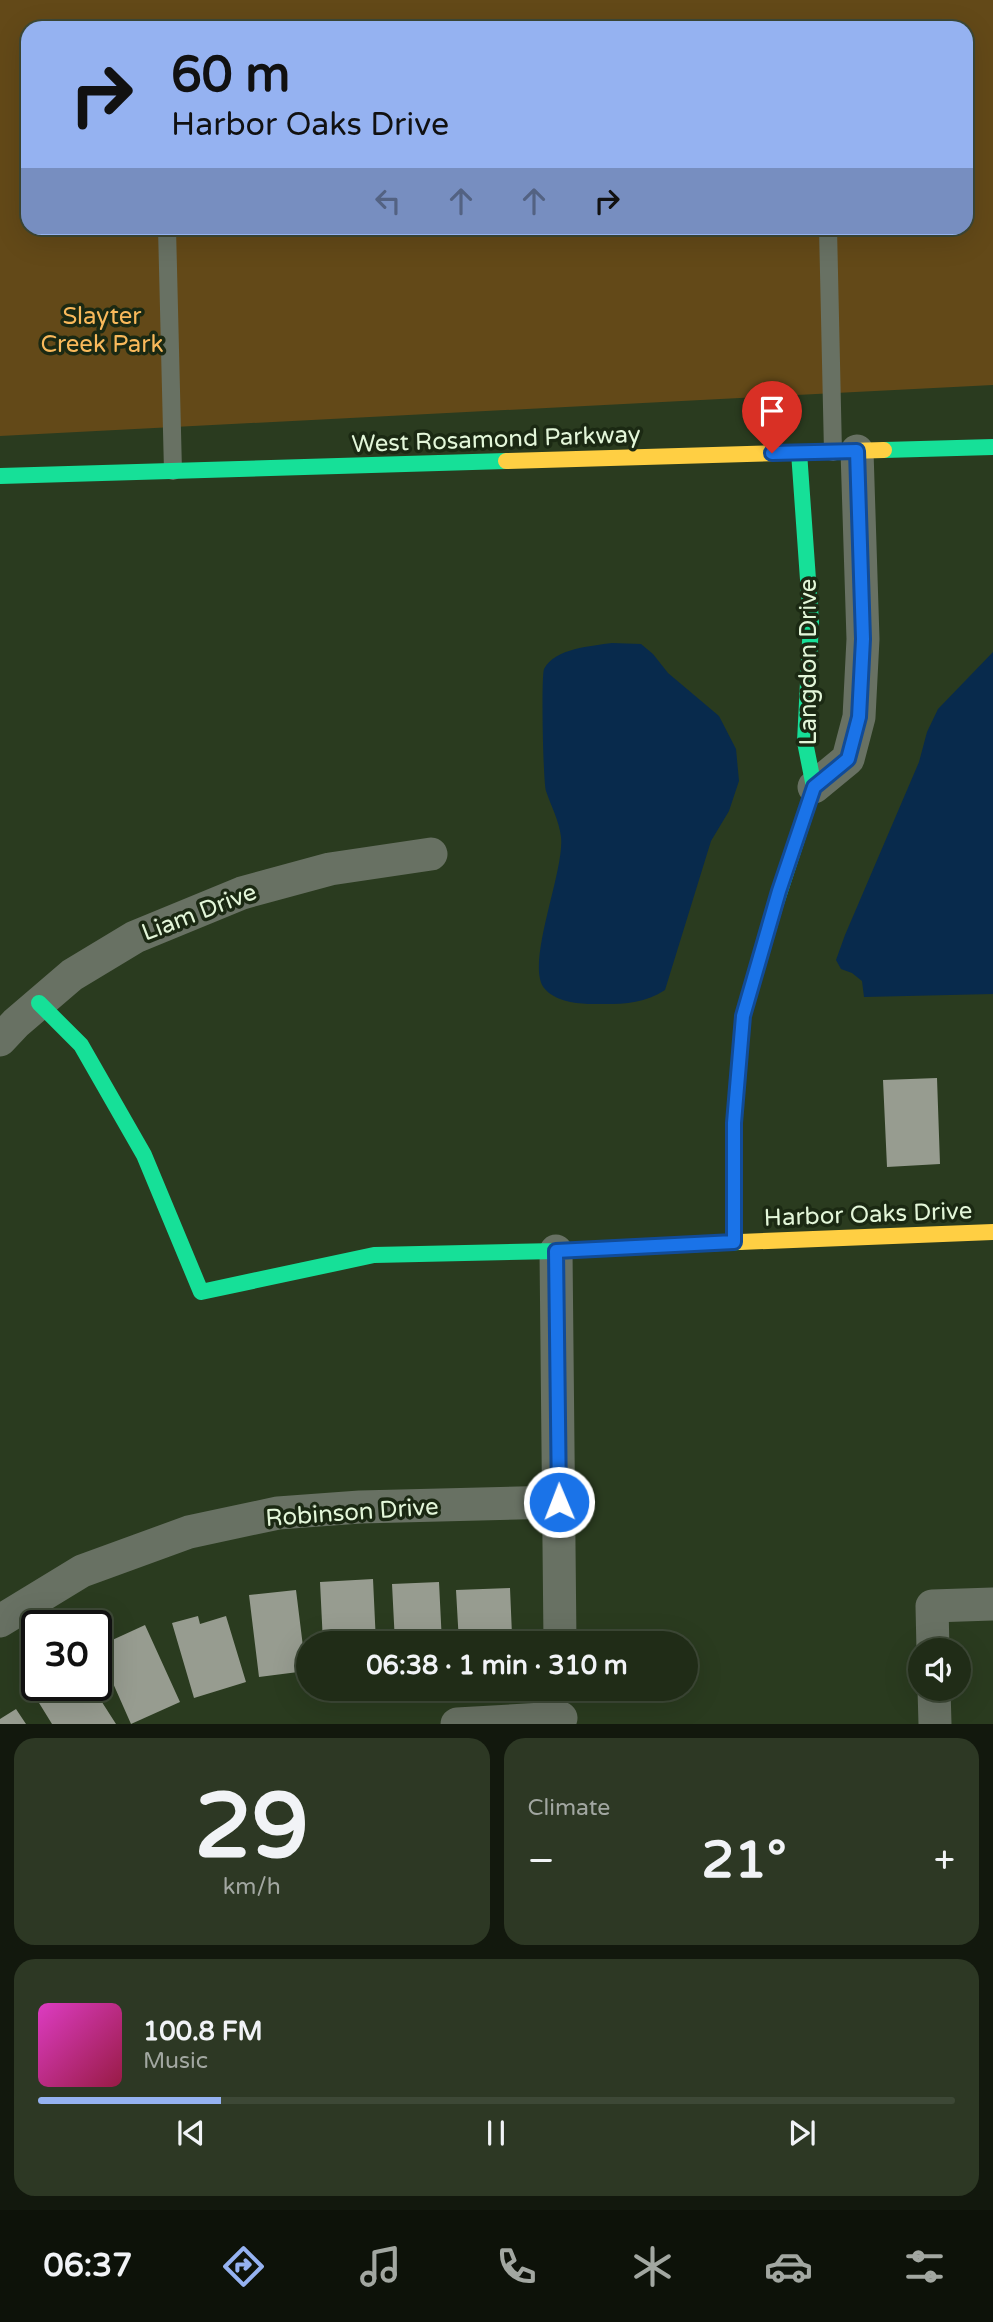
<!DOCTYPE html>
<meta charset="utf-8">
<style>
body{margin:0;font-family:"Varela Round",sans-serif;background:#2d3824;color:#f1f3f6;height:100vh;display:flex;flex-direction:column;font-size:26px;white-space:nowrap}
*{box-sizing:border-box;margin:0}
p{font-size:23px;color:#a2a7a1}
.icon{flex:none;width:38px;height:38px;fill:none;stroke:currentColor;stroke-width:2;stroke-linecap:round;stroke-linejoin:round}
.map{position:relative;height:1724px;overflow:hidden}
.panel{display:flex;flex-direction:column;gap:14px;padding:14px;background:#12180d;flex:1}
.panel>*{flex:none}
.guide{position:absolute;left:21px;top:21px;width:952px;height:214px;border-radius:21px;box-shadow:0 7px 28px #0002,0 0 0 2px #3d4836;background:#95b2f1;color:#111;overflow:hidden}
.controls{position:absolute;left:908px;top:1638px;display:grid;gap:14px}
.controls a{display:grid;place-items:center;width:63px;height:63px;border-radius:50%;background:#202c17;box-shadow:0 7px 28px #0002,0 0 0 2px #3d4836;font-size:35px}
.speed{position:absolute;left:21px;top:1610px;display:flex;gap:14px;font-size:35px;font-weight:700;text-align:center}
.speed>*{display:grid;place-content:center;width:91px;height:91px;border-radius:50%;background:#202c17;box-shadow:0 7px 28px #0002,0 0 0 2px #3d4836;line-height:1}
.speed .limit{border:4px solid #111;border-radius:10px;background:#fff;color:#111}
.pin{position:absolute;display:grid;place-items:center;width:60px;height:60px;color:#fff;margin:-72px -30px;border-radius:50% 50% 50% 0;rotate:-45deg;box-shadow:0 0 7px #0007}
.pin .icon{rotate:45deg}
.me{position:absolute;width:77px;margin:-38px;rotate:359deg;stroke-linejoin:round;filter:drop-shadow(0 0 5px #0008)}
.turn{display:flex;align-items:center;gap:24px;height:147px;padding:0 35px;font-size:32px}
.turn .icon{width:91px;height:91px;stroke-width:2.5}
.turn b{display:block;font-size:49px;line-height:60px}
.lanes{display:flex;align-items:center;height:66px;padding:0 35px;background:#0003;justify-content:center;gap:35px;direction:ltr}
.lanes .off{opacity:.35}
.big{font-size:52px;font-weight:700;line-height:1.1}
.panel .card{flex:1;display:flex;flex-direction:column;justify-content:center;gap:10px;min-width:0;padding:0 24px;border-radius:21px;background:#2d3824}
.panel .dial{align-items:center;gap:0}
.dial b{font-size:91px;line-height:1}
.song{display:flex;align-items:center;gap:21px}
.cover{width:84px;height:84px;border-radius:10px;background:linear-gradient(135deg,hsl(310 70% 55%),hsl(340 70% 35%))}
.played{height:7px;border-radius:4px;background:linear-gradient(90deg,#95b2f1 20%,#3d4836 20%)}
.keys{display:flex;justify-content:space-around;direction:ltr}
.heat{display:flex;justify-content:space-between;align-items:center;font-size:38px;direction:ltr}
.panel .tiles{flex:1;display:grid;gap:14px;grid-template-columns:1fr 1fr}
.card:last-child{grid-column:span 2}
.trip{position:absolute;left:296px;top:1631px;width:402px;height:70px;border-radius:35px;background:#202c17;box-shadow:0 7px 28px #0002,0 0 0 2px #3d4836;font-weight:700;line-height:70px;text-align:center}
.tabs{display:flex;height:112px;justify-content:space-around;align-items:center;background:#0d1209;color:#a2a7a1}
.tabs .icon{width:49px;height:49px}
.tabs .current{color:#95b2f1}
.tabs b{font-size:32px;color:#f1f3f6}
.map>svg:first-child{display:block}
</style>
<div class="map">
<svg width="993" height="1724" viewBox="0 0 993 1724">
<rect width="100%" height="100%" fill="#2a3b1f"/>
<path fill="#634918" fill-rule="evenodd" d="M0,0H993V385L0,436ZM28,28H966V228H28Z"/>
<path fill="#082a4c" d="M612,643L641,644L653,654L668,673L719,716L736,749L739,781L729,811L711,841L665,990C641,1006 616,1004 588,1004C573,1003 555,1001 544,988C525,964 565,870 561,837C559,820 551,806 546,791C543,782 541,677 544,669C555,648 592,646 612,643Z
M993,652V994L864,997L862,981L852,973L841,969L836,960L845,935L919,762L927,732L938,709Z"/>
<path fill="#979c90" d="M937,1078L940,1164L887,1167L883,1080Z
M373,1579L376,1643H323L320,1582Z
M439,1582L442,1643H395L392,1584Z
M510,1588L512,1635L487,1636V1643H459L456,1590Z
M296,1590L306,1671L259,1677L249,1595Z
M198,1616L200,1624L226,1616L246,1682L194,1698L172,1623Z
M145,1625L180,1702L131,1724L97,1647Z
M56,1685H91L116,1724H52L36,1698Z
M16,1709L26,1724H0V1719Z"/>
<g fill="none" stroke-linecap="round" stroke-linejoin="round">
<path stroke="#687163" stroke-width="18" d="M167,228L173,471
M828,228L833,452"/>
<path stroke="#687163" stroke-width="33" d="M814,787L848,759L859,717L863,639L857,451
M0,1040L16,1023L72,975L135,937L242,893L330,869L431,854
M556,1251L560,1643
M0,1621L82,1571L189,1532L278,1513L360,1507L559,1502
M933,1650L932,1606L993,1604
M934,1689L935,1724
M457,1724L561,1718"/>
<path stroke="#16e098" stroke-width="16" d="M884,450L993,447
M0,476L506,461
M776,903L814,787L805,742L811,622L799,452
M39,1003L81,1045L144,1155L201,1292L374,1255L556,1251L740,1242"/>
<path stroke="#ffcf43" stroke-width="16" d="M506,461L884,450
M740,1242L993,1232"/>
<path stroke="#f24e42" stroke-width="16" d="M734,1242V1123L743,1016L776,903"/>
</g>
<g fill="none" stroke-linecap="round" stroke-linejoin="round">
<defs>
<path id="route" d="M559,1502L556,1251L734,1242V1123L743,1016L779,891L814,787L848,759L859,717L863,639L857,451L772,453"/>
</defs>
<use href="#route" stroke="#114b97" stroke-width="18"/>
<use href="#route" stroke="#1a73e8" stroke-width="12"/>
</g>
<g text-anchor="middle" stroke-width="7" stroke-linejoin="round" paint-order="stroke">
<g font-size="24" fill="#f9b95b" stroke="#1b2913">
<text x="102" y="324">Slayter<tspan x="102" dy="28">Creek Park</tspan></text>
</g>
<g font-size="24" fill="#e3f6d9" stroke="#1b2913">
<text transform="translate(496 439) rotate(-2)" y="8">West Rosamond Parkway</text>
<text transform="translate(808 662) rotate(-90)" y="8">Langdon Drive</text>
<text transform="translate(199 912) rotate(-21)" y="8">Liam Drive</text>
<text transform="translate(868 1214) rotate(-2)" y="8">Harbor Oaks Drive</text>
<text transform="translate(352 1512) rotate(-4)" y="8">Robinson Drive</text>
</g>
</g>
</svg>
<div class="controls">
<a><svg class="icon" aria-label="sound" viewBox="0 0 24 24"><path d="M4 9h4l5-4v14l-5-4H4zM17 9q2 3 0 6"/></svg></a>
</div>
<div class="speed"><div class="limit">30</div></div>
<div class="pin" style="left:772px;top:453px;background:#d93025"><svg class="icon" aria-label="arrive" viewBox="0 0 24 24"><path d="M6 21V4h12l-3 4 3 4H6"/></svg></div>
<svg class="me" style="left:559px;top:1502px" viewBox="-20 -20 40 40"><circle r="17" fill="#1a73e8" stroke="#fff" stroke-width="3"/><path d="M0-11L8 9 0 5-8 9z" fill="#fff"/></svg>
<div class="trip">06:38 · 1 min · 310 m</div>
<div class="guide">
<div class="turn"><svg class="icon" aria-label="right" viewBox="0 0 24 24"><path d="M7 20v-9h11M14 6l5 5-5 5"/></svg><div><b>60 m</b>Harbor Oaks Drive</div></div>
<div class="lanes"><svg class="icon off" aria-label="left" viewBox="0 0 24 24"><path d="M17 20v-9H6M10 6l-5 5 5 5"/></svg><svg class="icon off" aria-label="ahead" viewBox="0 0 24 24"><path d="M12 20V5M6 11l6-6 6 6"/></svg><svg class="icon off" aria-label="ahead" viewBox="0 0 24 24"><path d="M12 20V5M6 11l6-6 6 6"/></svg><svg class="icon" aria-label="right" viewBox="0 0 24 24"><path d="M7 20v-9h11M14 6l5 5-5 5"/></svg></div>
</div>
</div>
<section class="panel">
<div class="tiles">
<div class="card dial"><b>29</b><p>km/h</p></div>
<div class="card"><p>Climate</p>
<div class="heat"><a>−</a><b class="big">21°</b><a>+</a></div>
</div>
<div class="card">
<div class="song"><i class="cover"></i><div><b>100.8 FM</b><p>Music</p></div></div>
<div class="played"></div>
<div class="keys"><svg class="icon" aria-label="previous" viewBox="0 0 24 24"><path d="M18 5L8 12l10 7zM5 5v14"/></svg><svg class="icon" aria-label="pause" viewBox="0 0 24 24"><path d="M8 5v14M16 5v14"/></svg><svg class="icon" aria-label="next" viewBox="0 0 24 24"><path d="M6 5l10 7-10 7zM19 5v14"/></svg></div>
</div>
</div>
</section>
<nav class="tabs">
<b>06:37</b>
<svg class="icon current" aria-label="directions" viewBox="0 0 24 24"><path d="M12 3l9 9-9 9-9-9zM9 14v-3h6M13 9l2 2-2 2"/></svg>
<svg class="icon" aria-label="music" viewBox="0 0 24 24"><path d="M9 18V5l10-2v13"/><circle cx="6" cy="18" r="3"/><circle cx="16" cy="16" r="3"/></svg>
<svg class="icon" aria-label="phone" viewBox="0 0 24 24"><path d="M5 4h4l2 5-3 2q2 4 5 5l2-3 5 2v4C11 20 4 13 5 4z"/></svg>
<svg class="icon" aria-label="climate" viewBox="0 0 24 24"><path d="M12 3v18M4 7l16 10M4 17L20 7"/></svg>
<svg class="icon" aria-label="car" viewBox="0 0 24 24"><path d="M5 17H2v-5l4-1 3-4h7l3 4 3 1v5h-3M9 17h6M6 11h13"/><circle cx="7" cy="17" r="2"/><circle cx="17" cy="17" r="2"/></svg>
<svg class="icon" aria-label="filters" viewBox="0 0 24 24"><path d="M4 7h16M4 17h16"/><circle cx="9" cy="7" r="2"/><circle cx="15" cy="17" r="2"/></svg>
</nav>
